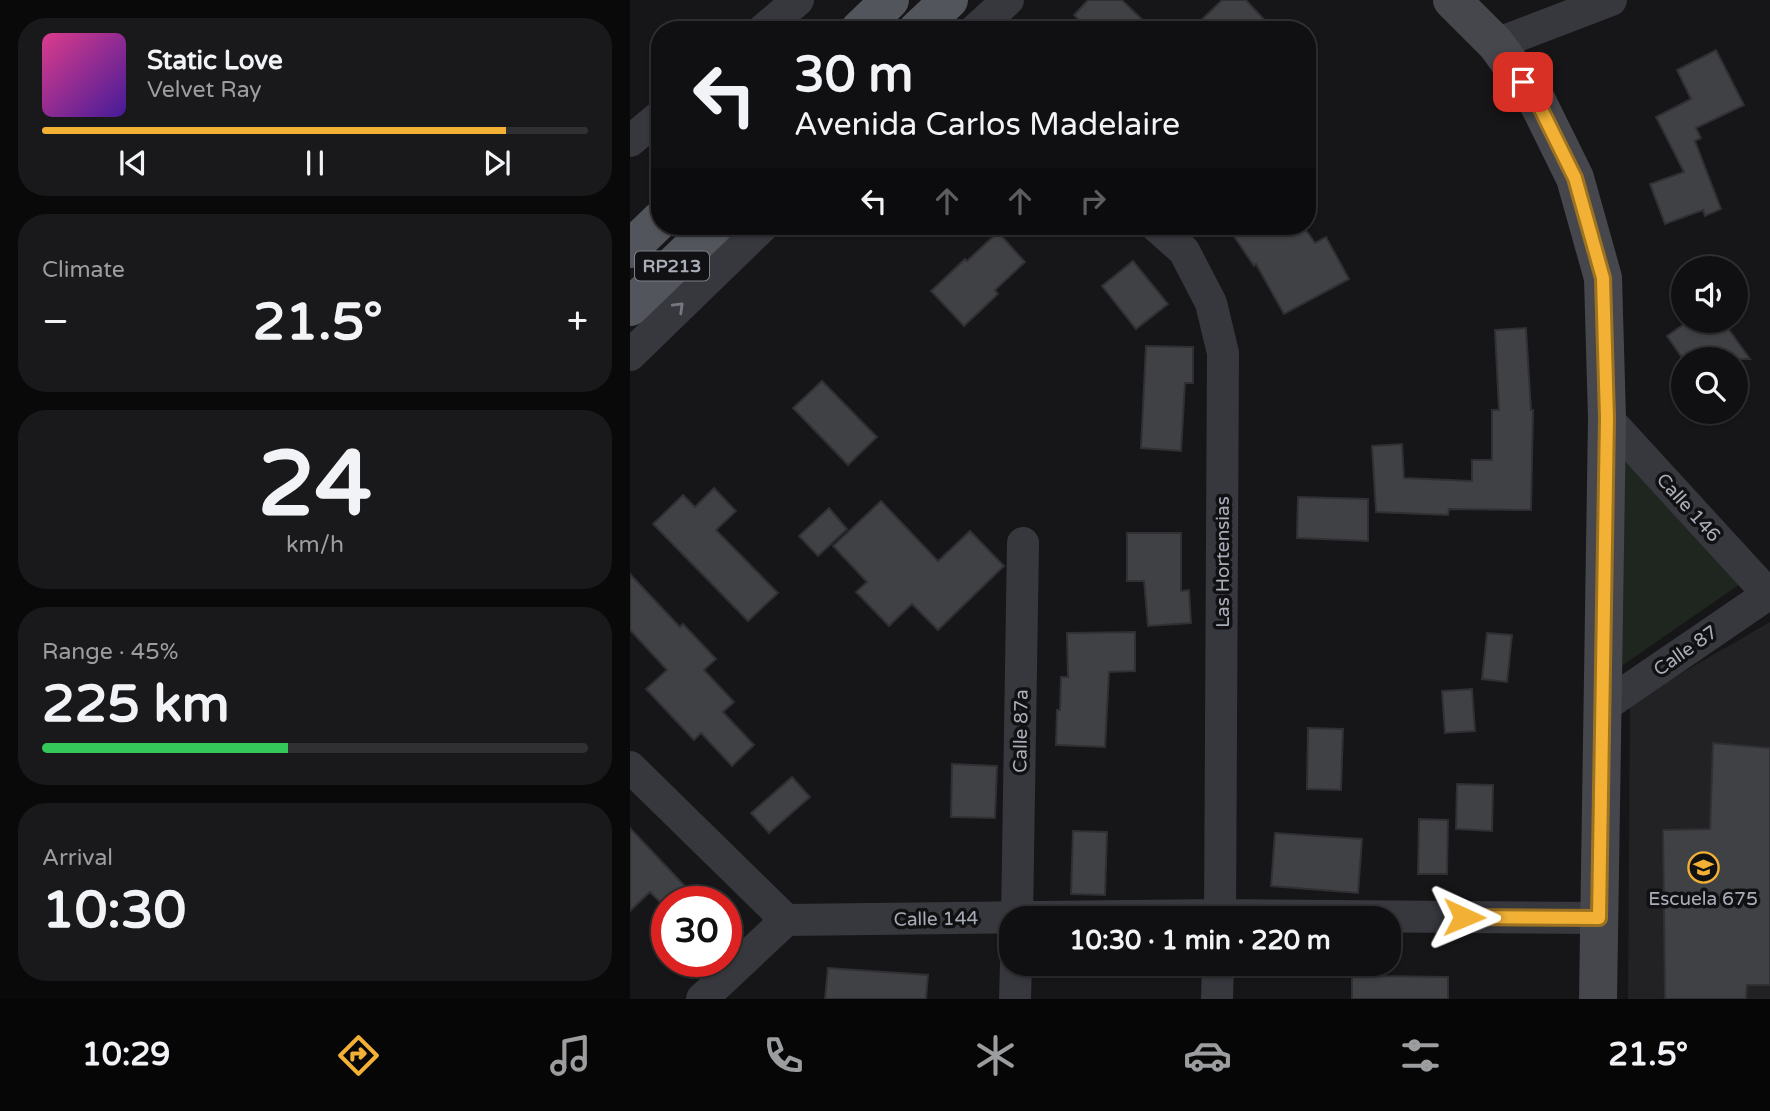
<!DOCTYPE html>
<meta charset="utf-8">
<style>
body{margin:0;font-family:"Varela Round",sans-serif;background:#19191b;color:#f1f3f6;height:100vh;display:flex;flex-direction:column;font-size:26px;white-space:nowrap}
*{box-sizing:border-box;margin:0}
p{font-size:23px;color:#9c9d9f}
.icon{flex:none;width:38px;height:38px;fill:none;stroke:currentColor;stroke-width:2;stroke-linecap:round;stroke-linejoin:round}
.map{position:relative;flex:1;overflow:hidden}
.details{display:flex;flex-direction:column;gap:18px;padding:18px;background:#09090a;width:630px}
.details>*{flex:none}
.banner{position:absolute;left:21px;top:21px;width:665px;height:214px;border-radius:28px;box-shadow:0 2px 5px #0004,0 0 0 2px #303032;background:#101012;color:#f1f3f6;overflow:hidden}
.fabs{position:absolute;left:1041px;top:256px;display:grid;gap:14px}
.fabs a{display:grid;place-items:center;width:77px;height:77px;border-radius:50%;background:#101012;box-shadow:0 2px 5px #0004,0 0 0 2px #303032;font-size:35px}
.speed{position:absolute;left:21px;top:886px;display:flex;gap:14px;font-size:35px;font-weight:700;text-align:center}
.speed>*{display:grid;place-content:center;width:91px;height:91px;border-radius:50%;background:#101012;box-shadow:0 2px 5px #0004,0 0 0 2px #303032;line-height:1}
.speed .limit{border:10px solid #d22;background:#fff;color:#111}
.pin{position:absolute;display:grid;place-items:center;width:60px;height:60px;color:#fff;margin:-30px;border-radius:14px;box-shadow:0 4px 10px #0006}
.me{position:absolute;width:77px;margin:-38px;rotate:91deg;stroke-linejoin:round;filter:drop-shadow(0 0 5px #0008)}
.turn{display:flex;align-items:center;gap:24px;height:147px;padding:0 28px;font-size:32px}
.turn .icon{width:91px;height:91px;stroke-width:2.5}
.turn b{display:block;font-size:49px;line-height:60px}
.lanes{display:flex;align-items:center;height:66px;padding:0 28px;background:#0003;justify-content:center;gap:35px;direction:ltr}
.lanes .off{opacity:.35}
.big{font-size:52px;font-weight:700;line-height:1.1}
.details .tile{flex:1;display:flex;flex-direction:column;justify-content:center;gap:10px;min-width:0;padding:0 24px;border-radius:28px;background:#19191b}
.details .dial{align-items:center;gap:0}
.dial b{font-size:91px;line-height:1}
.song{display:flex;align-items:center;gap:21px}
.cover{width:84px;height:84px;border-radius:10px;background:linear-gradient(135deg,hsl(330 70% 55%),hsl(260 70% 35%))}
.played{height:7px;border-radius:4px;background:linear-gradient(90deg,#f2b134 85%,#303032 85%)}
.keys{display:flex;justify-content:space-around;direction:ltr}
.heat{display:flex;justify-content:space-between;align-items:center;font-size:38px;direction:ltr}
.charge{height:10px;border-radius:5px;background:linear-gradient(90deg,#34c759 45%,#303032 0)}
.trip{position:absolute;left:369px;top:906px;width:402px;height:70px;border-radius:28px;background:#101012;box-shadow:0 2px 5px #0004,0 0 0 2px #303032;font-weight:700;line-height:70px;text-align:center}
.tabs{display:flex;height:112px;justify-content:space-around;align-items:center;background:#060607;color:#9c9d9f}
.tabs .icon{width:49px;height:49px}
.tabs .on{color:#f2b134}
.tabs b{font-size:32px;color:#f1f3f6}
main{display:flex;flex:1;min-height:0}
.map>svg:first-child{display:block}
</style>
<main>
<section class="details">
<div class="tile">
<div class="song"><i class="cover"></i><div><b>Static Love</b><p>Velvet Ray</p></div></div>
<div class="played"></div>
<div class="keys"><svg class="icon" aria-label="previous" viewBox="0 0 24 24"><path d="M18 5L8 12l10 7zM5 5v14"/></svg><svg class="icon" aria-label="pause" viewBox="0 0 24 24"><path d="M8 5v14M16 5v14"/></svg><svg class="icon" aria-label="next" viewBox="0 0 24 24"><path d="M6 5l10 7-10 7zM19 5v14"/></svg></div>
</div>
<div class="tile"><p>Climate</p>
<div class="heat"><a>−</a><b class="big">21.5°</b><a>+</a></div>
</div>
<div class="tile dial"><b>24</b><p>km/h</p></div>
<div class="tile"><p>Range · 45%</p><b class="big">225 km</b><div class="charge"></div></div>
<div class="tile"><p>Arrival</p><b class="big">10:30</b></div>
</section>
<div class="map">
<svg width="1140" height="999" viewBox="0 0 1140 999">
<rect width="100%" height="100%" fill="#161618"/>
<path fill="#222225" d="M1140,622V999H998L1000,703Z"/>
<path fill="#1e261f" d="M985,438L1123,575L977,676Z"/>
<path fill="#404145" stroke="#303034" stroke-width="2" d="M458,0H492L523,30H458L444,15Z
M592,0H616L644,30H561Z
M1086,50L1114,105L1066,128L1071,138L1065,141L1091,209L1075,216L1073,210L1035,224L1020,184L1054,172L1026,117L1061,99L1047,70Z
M597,226H673L685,243L696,237L719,279L654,314L626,264L624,266Z
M368,232L395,262L365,290L368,294L334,326L301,291L335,259L337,261Z
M503,261L538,304L506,329L472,286Z
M1060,320H1092L1120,359H1053L1037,336Z
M896,328L901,410H903L901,510L819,509L818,515L746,512L742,446L772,444L774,478L842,481V460H862V410H869L865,330Z
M516,346L563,347V383H555L551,451L511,448Z
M192,381L247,437L218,465L163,408Z
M84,488L106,511L86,530L148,593L118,621L23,524L53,495L65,507Z
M668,497L738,499V541L667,538Z
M251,501L308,561L340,531L374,566L308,630L282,604L259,626L226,592L237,582L203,546Z
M199,508L217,529L188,556L169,536Z
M497,533H551V591L559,590L561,623L518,626L514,581H497Z
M0,574L50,627L53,624L86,659L74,670L104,702L93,712L124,745L102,766L71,733L64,740L16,689L37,670L0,630Z
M505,632V671L479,672L475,747L426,745L427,710H430L431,677H438L437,633Z
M857,633L882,635L877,682L852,679Z
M842,689L845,731L815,733L812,691Z
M678,728L713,729L711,790L677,789Z
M1083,743L1140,748V985H1117L1116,999H1035L1033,830L1080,829Z
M322,764L367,766L365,818L321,817Z
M162,777L180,797L139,833L121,813Z
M827,784L863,785L862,831L826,829Z
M789,819L818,820L817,874H788Z
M0,828L69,901H29L20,892L0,911Z
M443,831L477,832L475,895L441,894Z
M645,833L732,839L728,893L641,886Z
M198,968L298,975L296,999H195Z
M722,968L745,969V976L818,977V999H722Z"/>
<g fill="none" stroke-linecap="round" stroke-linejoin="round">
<path stroke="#3d3f44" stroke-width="4.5" stroke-dasharray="3.5 5" stroke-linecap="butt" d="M187,30L195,22"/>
<path stroke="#37383d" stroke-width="32" d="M133,30L168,0
M345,30L378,0
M866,44L981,0
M0,141L30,116
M526,226L554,251L581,303L593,353L590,919
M0,355L133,226
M977,418L1140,596
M973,707L1140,593
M0,767L156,920L590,915L969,918
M387,919L393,543
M72,999L156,920
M385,999L386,964
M587,999L588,964"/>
<path stroke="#45474d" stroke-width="38" d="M822,0L866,44L907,101L945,178L973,278L977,418L968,999"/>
<path stroke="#53555c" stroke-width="38" d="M229,30L260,0
M287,30L319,0
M0,249L30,220
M0,307L84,226"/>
</g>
<defs><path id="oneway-chevron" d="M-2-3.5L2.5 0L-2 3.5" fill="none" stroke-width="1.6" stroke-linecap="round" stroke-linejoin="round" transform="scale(1.75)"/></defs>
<use stroke="#757881" href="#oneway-chevron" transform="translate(49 307) rotate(-44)"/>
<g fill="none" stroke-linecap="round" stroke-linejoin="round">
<defs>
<path id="route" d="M834,917L969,918L977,418L973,278L945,178L907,101L893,82"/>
</defs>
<use href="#route" stroke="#9d7322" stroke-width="18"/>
<use href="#route" stroke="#f2b134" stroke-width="12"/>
</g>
<defs>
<symbol id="school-ring" viewBox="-11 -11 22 22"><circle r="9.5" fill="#111113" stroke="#f2b134" stroke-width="1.5"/><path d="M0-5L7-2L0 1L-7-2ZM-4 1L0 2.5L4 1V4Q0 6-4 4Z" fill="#f2b134"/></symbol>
</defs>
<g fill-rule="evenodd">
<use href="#school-ring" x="1056" y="850" width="35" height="35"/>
</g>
<g text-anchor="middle" stroke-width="7" stroke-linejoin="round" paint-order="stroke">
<rect fill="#111113" stroke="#7b7e86" stroke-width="2" x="5" y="251.5" width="74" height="29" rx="5"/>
<g font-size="18" font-weight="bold" fill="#a8adb8">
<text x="42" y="272">RP213</text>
</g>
<g font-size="19" fill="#a8adb8" stroke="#111113">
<text transform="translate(1059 507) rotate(48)" y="7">Calle 146</text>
<text transform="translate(592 562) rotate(-90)" y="7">Las Hortensias</text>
<text transform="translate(1055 650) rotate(-35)" y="7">Calle 87</text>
<text transform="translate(390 731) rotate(-89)" y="7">Calle 87a</text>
<text transform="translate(306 918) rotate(-1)" y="7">Calle 144</text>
</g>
<g font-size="19" fill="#a8adb8" stroke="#111113">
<text x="1073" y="905">Escuela 675</text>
</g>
</g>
</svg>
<div class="fabs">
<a><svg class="icon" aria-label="sound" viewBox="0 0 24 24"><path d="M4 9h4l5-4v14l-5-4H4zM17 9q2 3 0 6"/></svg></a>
<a><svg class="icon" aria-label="search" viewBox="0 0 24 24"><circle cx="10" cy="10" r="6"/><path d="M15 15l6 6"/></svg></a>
</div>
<div class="speed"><div class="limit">30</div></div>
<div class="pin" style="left:893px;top:82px;background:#d93025"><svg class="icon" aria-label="arrive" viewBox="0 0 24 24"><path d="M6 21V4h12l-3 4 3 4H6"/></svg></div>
<svg class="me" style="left:834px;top:917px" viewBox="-20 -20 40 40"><path d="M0-17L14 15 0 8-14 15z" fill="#f2b134" stroke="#fff" stroke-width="4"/></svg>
<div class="trip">10:30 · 1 min · 220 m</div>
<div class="banner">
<div class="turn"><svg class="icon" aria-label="left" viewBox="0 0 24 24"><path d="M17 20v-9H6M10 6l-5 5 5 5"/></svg><div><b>30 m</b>Avenida Carlos Madelaire</div></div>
<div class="lanes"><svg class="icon" aria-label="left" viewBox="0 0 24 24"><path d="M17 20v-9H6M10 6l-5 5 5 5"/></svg><svg class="icon off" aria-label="ahead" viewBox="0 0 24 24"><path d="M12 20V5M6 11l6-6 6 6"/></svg><svg class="icon off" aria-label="ahead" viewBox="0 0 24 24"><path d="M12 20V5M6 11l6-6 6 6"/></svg><svg class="icon off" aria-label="right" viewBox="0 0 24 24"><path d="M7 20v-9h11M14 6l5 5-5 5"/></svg></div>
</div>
</div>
</main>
<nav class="tabs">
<b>10:29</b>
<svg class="icon on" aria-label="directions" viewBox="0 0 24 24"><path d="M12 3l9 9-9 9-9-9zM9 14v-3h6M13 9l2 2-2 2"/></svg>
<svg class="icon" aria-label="music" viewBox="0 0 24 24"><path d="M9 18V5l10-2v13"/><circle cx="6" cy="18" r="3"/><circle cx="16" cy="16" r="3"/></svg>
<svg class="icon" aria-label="phone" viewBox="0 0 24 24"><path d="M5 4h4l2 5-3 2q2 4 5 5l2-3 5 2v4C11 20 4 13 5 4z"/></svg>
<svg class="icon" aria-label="climate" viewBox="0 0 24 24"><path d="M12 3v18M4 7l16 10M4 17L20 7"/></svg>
<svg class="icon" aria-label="car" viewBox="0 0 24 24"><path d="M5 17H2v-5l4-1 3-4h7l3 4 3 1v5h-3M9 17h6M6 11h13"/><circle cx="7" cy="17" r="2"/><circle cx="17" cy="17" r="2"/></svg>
<svg class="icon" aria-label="filters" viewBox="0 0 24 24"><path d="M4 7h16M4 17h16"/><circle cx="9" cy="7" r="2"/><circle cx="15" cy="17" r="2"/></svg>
<b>21.5°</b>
</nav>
